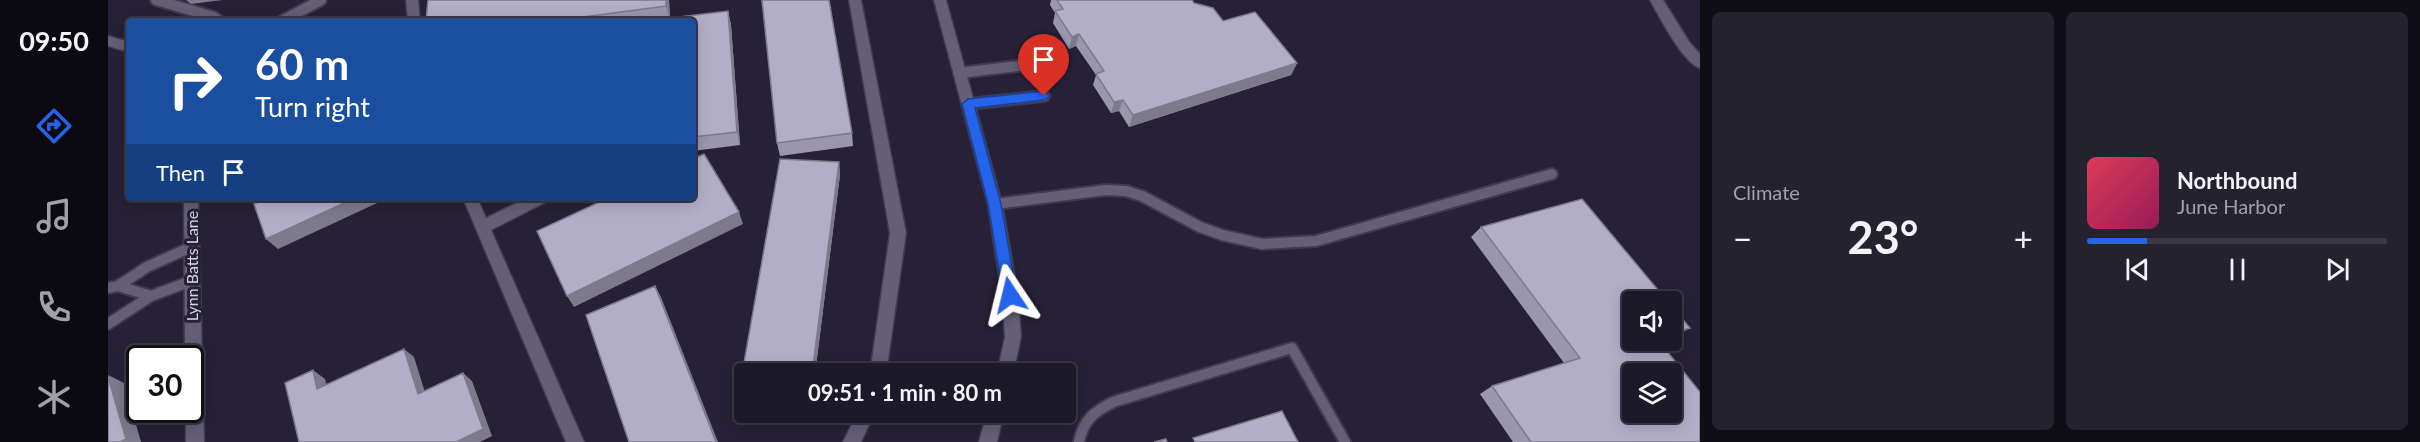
<!DOCTYPE html>
<meta charset="utf-8">
<style>
body{margin:0;font-family:Lato,sans-serif;background:#252230;color:#f1f3f6;height:100vh;display:flex;flex-direction:column;font-size:22px;white-space:nowrap}
*{box-sizing:border-box;margin:0}
p{font-size:20px;color:#a0a0a8}
.icon{flex:none;width:33px;height:33px;fill:none;stroke:currentColor;stroke-width:2;stroke-linecap:round;stroke-linejoin:round}
.map{position:relative;flex:1;overflow:hidden}
.side{display:flex;flex-direction:column;gap:12px;padding:12px;background:#0f0e16;width:720px}
.side>*{flex:none}
.top-card{position:absolute;left:18px;top:18px;width:570px;height:183px;border-radius:6px;box-shadow:0 3px 15px #0003,0 0 0 2px #3a3845;background:#1a4fa0;color:#fff;overflow:hidden}
.controls{position:absolute;left:1514px;top:291px;display:grid;gap:12px}
.controls a{display:grid;place-items:center;width:60px;height:60px;border-radius:6px;background:#1c1928;box-shadow:0 3px 15px #0003,0 0 0 2px #3a3845;font-size:30px}
.speed{position:absolute;left:18px;top:345px;display:flex;gap:12px;font-size:30px;font-weight:700;text-align:center}
.speed>*{display:grid;place-content:center;width:78px;height:78px;border-radius:50%;background:#1c1928;box-shadow:0 3px 15px #0003,0 0 0 2px #3a3845;line-height:1}
.speed .limit{border:3px solid #111;border-radius:9px;background:#fff;color:#111}
.pin{position:absolute;display:grid;place-items:center;width:51px;height:51px;color:#fff;margin:-62px -26px;border-radius:50% 50% 50% 0;rotate:-45deg;box-shadow:0 0 6px #0007}
.pin .icon{rotate:45deg}
.me{position:absolute;width:66px;margin:-33px;rotate:350deg;stroke-linejoin:round;filter:drop-shadow(0 0 4px #0008)}
.turn{display:flex;align-items:center;gap:21px;height:126px;padding:0 30px;font-size:27px}
.turn .icon{width:78px;height:78px;stroke-width:2.5}
.turn b{display:block;font-size:42px;line-height:51px}
.then{display:flex;align-items:center;height:57px;padding:0 30px;background:#0003;gap:12px;font-size:22px}
.big{font-size:45px;font-weight:700;line-height:1.1}
.side .card{flex:1;display:flex;flex-direction:column;justify-content:center;gap:9px;min-width:0;padding:0 21px;border-radius:9px;background:#252230}
.song{display:flex;align-items:center;gap:18px}
.cover{width:72px;height:72px;border-radius:9px;background:linear-gradient(135deg,hsl(350 70% 55%),hsl(330 70% 35%))}
.played{height:6px;border-radius:3px;background:linear-gradient(90deg,#2563eb 20%,#3a3845 20%)}
.keys{display:flex;justify-content:space-around;direction:ltr}
.heat{display:flex;justify-content:space-between;align-items:center;font-size:33px;direction:ltr}
.side .tiles{flex:1;display:grid;gap:12px;grid-template-columns:repeat(2,1fr)}
.trip{position:absolute;left:626px;top:363px;width:342px;height:60px;border-radius:6px;background:#1c1928;box-shadow:0 3px 15px #0003,0 0 0 2px #3a3845;font-weight:700;line-height:60px;text-align:center}
main{display:flex;flex:1;min-height:0}
.tabs{display:flex;flex-direction:column;width:108px;justify-content:space-around;align-items:center;background:#0b0a10;color:#a0a0a8}
.tabs .icon{width:42px;height:42px}
.tabs .current{color:#2563eb}
.tabs b{font-size:27px;color:#f1f3f6}
.map>svg:first-child{display:block}
</style>
<main>
<nav class="tabs">
<b>09:50</b>
<svg class="icon current" aria-label="directions" viewBox="0 0 24 24"><path d="M12 3l9 9-9 9-9-9zM9 14v-3h6M13 9l2 2-2 2"/></svg>
<svg class="icon" aria-label="music" viewBox="0 0 24 24"><path d="M9 18V5l10-2v13"/><circle cx="6" cy="18" r="3"/><circle cx="16" cy="16" r="3"/></svg>
<svg class="icon" aria-label="phone" viewBox="0 0 24 24"><path d="M5 4h4l2 5-3 2q2 4 5 5l2-3 5 2v4C11 20 4 13 5 4z"/></svg>
<svg class="icon" aria-label="climate" viewBox="0 0 24 24"><path d="M12 3v18M4 7l16 10M4 17L20 7"/></svg>
</nav>
<div class="map">
<svg width="1592" height="442" viewBox="0 0 1592 442">
<rect width="100%" height="100%" fill="#262136"/>
<g fill="none" stroke-linecap="round" stroke-linejoin="round">
<defs>
<path id="service" d="M48,0L106,17L111,21
M174,21L213,0
M851,73L926,64
M860,104L936,96
M887,204L998,190L1018,191L1034,196L1092,227L1114,235L1154,244L1208,241L1444,174
M10,286L43,296
M0,288L10,286L39,267L83,247
M0,324L43,296L83,281
M971,442C975,420 986,412 1005,402L1184,348L1237,442"/>
<path id="minor" d="M298,0H310L312,21H300Z
M741,0H753L798,233L778,374H762L782,233Z
M826,0H838L894,204L910,295L913,337L905,374H889L897,337L894,295L880,204Z
M1542,0H1555L1582,43L1592,54V68C1575,63 1551,16 1542,0Z
M0,36L21,42V52L0,46Z
M76,198H90L96,442H78V410H82V358H77Z
M355,198H369L378,218L419,198H440L438,202L383,230L476,442H458Z
M750,412H767L753,442H735Z
M879,412H896L889,442H871Z"/>
</defs>
<use href="#service" stroke="#3f3b4d" stroke-width="14"/>
<use href="#minor" stroke="#3f3b4d" stroke-width="3"/>
<use href="#service" stroke="#645f77" stroke-width="10"/>
<use href="#minor" fill="#645f77" fill-rule="evenodd"/>
</g>
<path fill="#9a96ac" d="M320,0H561L562,18L620,11L623,25L632,145L585,151V21H318Z
M943,0H1084L1086,3L1115,21L1189,63L1183,75L1021,127L1011,111L1003,113L985,85L988,75L968,46L961,49L945,23L947,13L942,5Z
M744,133L745,146L672,156L669,143Z
M672,159L731,162L732,175L707,374H636L635,400L631,391Z
M1373,227L1524,340H1554L1551,342L1592,442H1405L1372,394L1384,386L1456,363L1363,237Z"/>
<path fill="#7d7a8c" d="M78,0H114L83,4Z
M558,0H561L562,20L558,6Z
M620,11L623,25L632,145L629,132Z
M971,34L968,46L961,49L964,37Z
M1189,63L1183,75L1021,127L1025,115Z
M1015,100L1011,111L1003,113L1006,102Z
M731,162L732,175L707,374H704Z
M247,198H280L170,249L158,239Z
M631,212L635,224L466,307L459,296Z
M547,286L553,297L610,442H608Z
M1582,328L1566,337L1563,338V334Z
M296,349L306,357L320,402L310,394Z
M205,370L217,379L221,397L209,389Z
M355,373L364,381L384,436L372,442H348Z
M0,375L16,383L33,442H12Z"/>
<path fill="#b3aec8" stroke="#7d7a8c" stroke-width="1.5" fill-rule="evenodd" d="M320,0H558V6L445,21H318Z
M654,0H721L744,133L669,143Z
M949,0H1084L1086,3L1105,8L1115,21L1147,12L1189,63L1025,115L1015,100L1006,102L988,74L996,71L971,34L964,37L947,11L955,9Z
M620,11L629,132L585,137V21H547V20Z
M596,154L631,212L459,296L429,231L500,198H585V159Z
M672,159L731,162L704,374H636V391H631Z
M160,198H247L158,239L146,204Z
M1474,199L1560,302H1524V340H1550L1592,392V442H1423L1384,386L1472,358L1373,227ZM1524,374H1563V412H1524Z
M547,286L608,442H521L478,315Z
M1563,305L1582,328L1563,334Z
M296,349L310,394L355,373L375,429L348,442H191L177,383L205,370L209,389Z
M0,377L18,439L12,442H0Z
M1174,411L1190,442H1087L1085,438Z
M1058,439L1059,442H1046Z"/>
<path fill="#2563eb" stroke="#184099" stroke-width="1.5" d="M936,91L942,96L936,100L867,108L893,204L909,295L907,299L902,301L897,299L895,295L880,204L854,104L860,99Z"/>
<g text-anchor="middle" stroke-width="6" stroke-linejoin="round" paint-order="stroke">
<g font-size="16" fill="#d8d6e4" stroke="#262136">
<text transform="translate(84 266) rotate(-90)" y="6">Lynn Batts Lane</text>
</g>
</g>
</svg>
<div class="controls">
<a><svg class="icon" aria-label="sound" viewBox="0 0 24 24"><path d="M4 9h4l5-4v14l-5-4H4zM17 9q2 3 0 6"/></svg></a>
<a><svg class="icon" aria-label="layers" viewBox="0 0 24 24"><path d="M12 4l9 5-9 5-9-5zM3 14l9 5 9-5"/></svg></a>
</div>
<div class="speed"><div class="limit">30</div></div>
<div class="pin" style="left:936px;top:96px;background:#d93025"><svg class="icon" aria-label="arrive" viewBox="0 0 24 24"><path d="M6 21V4h12l-3 4 3 4H6"/></svg></div>
<svg class="me" style="left:902px;top:295px" viewBox="-20 -20 40 40"><path d="M0-17L14 15 0 8-14 15z" fill="#2563eb" stroke="#fff" stroke-width="4"/></svg>
<div class="trip">09:51 · 1 min · 80 m</div>
<div class="top-card">
<div class="turn"><svg class="icon" aria-label="right" viewBox="0 0 24 24"><path d="M7 20v-9h11M14 6l5 5-5 5"/></svg><div><b>60 m</b>Turn right</div></div>
<div class="then">Then<svg class="icon" aria-label="arrive" viewBox="0 0 24 24"><path d="M6 21V4h12l-3 4 3 4H6"/></svg></div>
</div>
</div>
<section class="side">
<div class="tiles">
<div class="card"><p>Climate</p>
<div class="heat"><a>−</a><b class="big">23°</b><a>+</a></div>
</div>
<div class="card">
<div class="song"><i class="cover"></i><div><b>Northbound</b><p>June Harbor</p></div></div>
<div class="played"></div>
<div class="keys"><svg class="icon" aria-label="previous" viewBox="0 0 24 24"><path d="M18 5L8 12l10 7zM5 5v14"/></svg><svg class="icon" aria-label="pause" viewBox="0 0 24 24"><path d="M8 5v14M16 5v14"/></svg><svg class="icon" aria-label="next" viewBox="0 0 24 24"><path d="M6 5l10 7-10 7zM19 5v14"/></svg></div>
</div>
</div>
</section>
</main>
